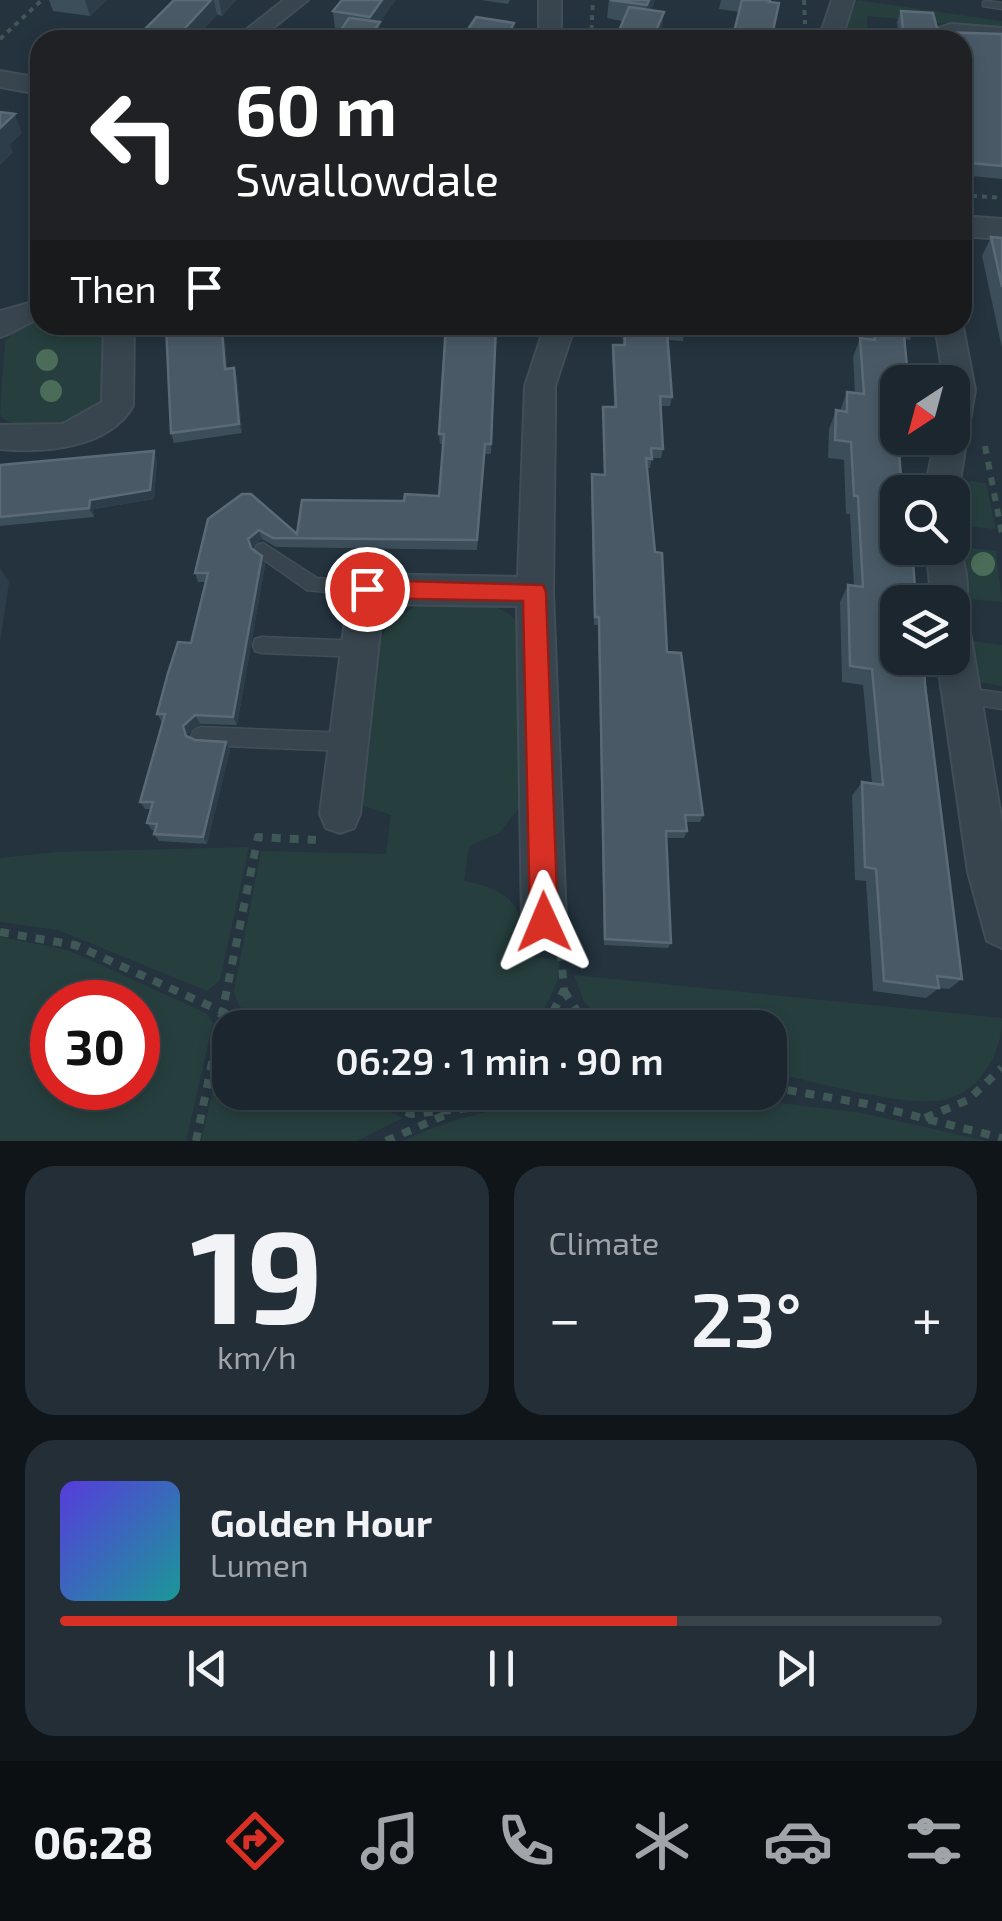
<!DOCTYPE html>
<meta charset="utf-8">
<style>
body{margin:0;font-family:"Exo 2",sans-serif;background:#242e36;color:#f1f3f6;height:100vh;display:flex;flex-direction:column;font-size:38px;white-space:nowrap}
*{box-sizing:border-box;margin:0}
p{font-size:32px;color:#a0a5aa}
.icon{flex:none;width:55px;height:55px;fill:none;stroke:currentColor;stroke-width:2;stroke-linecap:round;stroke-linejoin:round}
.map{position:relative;height:1141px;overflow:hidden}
.sheet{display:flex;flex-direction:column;gap:25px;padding:25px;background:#0f1519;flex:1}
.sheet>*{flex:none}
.top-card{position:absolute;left:30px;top:30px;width:942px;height:305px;border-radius:30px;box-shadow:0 5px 15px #0003,0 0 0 2px #39434a;background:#202124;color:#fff;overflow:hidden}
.needle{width:65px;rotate:216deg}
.buttons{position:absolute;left:880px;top:365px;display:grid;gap:20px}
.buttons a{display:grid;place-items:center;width:90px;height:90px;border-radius:20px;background:#1b262e;box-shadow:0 5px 15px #0003,0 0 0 2px #39434a;font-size:50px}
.speed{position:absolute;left:30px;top:980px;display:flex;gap:20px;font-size:50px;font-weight:700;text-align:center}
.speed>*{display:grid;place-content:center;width:130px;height:130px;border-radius:50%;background:#1b262e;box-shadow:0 5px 15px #0003,0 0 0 2px #39434a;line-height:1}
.speed .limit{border:15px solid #d22;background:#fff;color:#111}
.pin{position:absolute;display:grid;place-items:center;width:85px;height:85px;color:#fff;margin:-42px;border:5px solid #fff;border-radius:50%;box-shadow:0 2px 10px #0007}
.me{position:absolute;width:110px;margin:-55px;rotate:359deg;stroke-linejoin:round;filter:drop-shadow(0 0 8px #0008)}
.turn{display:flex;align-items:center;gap:35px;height:210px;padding:0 40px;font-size:45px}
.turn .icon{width:130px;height:130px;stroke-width:2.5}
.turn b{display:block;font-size:70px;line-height:85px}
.then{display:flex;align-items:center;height:95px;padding:0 40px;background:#0003;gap:20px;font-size:38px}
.big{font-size:75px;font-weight:600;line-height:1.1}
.sheet .card{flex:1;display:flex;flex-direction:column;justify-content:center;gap:15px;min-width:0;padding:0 35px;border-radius:30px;background:#242e36}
.sheet .dial{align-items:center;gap:0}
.dial b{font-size:130px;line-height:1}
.song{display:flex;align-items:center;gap:30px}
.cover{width:120px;height:120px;border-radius:15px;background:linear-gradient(135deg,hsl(250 70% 55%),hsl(180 70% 35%))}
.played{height:10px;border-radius:5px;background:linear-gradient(90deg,#d93025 70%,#39434a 70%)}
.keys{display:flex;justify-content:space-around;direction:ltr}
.heat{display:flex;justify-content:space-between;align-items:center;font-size:55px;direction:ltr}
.sheet .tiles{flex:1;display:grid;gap:25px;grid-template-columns:1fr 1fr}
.card:last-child{grid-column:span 2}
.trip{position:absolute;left:212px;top:1010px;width:575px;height:100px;border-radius:30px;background:#1b262e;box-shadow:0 5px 15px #0003,0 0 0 2px #39434a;font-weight:600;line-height:100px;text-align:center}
.dock{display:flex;height:160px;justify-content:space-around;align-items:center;background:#0b0f12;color:#a0a5aa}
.dock .icon{width:70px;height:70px}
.dock .on{color:#d93025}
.dock b{font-size:45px;color:#f1f3f6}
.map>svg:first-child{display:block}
</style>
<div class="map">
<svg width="1002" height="1141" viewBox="0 0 1002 1141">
<rect width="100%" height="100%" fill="#24333e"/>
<path fill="#263f3e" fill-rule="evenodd" d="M857,0L1002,21V29L867,16L868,40H840Z
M40,317V325H107C106,346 112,386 100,403C86,424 13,437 0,414L5,341L22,324Z
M957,480L986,483L996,529L960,526Z
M959,547L996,551L1002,602L968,599Z
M419,603C452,603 497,594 519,625L520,807L499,833L469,846L464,881C512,890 525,906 524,956L560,960L557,982L536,1027H269C252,1019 237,1011 234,991L261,851L386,854L391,815L358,804L376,649L387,627Z
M972,641L1002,645V686L979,682Z
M249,847L220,980L207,991L58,930L0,922V858L57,852Z
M0,937L68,950L206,1013L213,1023L186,1141H0ZM52,1002H138V1088H52Z
M574,975L1002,1018C1002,1055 979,1096 937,1101C892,1105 817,1081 770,1073V1028L607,1027L584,1002Z
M230,1038V1092L349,1093L403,1118L357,1141H201L224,1043Z
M617,1093L714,1095L862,1113L987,1141H403C468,1108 546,1101 617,1093Z"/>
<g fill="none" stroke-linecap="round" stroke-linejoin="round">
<defs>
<path id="service" d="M987,1L1002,3V9L983,6V2Z
M263,543L317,578L367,582L373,584L376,589L373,594L367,596L307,590L257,555L254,550L257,545Z
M262,637L360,641L367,643L369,649L367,655L360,657L262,653L255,651L253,645L255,639Z
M960,687L1002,693V709L953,701L950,695L953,689Z
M201,727L348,733L355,736L358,742L355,748L348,751L201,745L194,742L191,736L194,730Z"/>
<path id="minor" d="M284,0H308L258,40H233Z
M539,0H561V40H539Z
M832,0H854L845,28L836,40H814L823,27Z
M951,24L1002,28V42L934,40L936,29Z
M40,300V319C24,323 15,333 0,337V311Z
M962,322L975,390L958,492L952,501V492H924L936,438H952V382H944L935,325H962Z
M104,325H134L133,406C108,449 43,453 0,449V425L63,424L102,402Z
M545,325H575L555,386V416L553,592L566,921L559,936L544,943L529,936L522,921L517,606L383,604L360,814L354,828L340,833L326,828L320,814L349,589L354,579L367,574L518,577L525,386Z
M952,537C965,552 972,594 963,612L952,616V602H932L926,548H952Z
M952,617L965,621L970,632L1002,823V948L987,941L968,872L937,658H952Z"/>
<path id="tertiary" d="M0,71L40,78V94L0,87Z
M962,216L1002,219V239L962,236Z"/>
</defs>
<use href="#service" stroke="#414e57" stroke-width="3"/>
<use href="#minor" stroke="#414e57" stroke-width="4"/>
<use href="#tertiary" stroke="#414e57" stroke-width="4"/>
<path stroke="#3f5755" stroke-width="4" stroke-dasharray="5 5" stroke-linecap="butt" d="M804,0L805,24
M0,39L42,0
M591,40L593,0
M962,195L1002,198"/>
<path stroke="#3f5755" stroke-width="6" stroke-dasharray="8 8" stroke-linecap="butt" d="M985,446L1002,534"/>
<path stroke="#3f5755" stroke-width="8" stroke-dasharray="9 9" stroke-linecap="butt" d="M0,932L75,945L225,1013L247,1028
M564,991L588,1028
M545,1028L564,990L561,953
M770,1087L867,1104L1002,1138
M356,1092L411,1114L498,1105L555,1092
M458,1108L488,1092
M925,1118L968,1100L1002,1068
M196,1141L258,837L316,840
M386,1141L447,1114"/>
<use href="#service" fill="#38454e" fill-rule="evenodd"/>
<use href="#minor" fill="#38454e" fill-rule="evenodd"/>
<use href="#tertiary" fill="#38454e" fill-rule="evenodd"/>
</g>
<g fill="#4b6c59">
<circle cx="47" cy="360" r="11"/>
<circle cx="51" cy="391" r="11"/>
<circle cx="983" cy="564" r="12"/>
</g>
<path fill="#3c4e5a" d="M49,0H107L90,16L53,11Z
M174,0H236L222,16Z
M342,0L380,23L341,30L335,29L333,11Z
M481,0H510L508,4Z
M609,0H655L651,10L662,30L607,18Z
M721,0H770V2L739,12L719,9Z
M901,11L938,32L1002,34V179L962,175V40H899L897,22Z
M991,237L1002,238V348L982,256Z
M166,325H215L216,332L225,340L227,369L234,368L237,377L242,433L174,443L171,433Z
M497,325L491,454H485L477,550L276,547L262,539L251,548L262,556L265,565L237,725L200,724L188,734V737L195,740L226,742L230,750L207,844L159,841L154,834L155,830H152L147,823L151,809H145L140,802L162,722L157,714L191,643L206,582H198L195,573L208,519L297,534L404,501L439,496L443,444H440L439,434Z
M622,325H684V331L683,341L668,340L672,397L670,406H661L663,449L661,458H652L650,468H646L667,652L703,815L700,822H686L687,831L684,838H666L671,943L668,948L604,945L598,625H594L591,484L592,474L604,475L603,407H614L612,354L613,345H623Z
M866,325H916L910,340L904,339L908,377L905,382H898V492L916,602L962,979L949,989L939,988L926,998L873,991L866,881L855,880L852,796L862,782L872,783L863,685L842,682L840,602L848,585L854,586L850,514H846L844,460L828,458L829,429L836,410L840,411L847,392L855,393L853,357L860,338L867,339Z
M157,460L154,499L94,509V517L0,526V465Z"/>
<path fill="#2d3e4a" d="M85,0H107L90,16Z
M211,0H214L217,15L195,40H174Z
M219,0H236L222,16Z
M382,0H396L380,23L381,40H368L372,34L370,17Z
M649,0H655L645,24L647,5Z
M664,12L662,30L658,40H652Z
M514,23V40H505Z
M15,114L22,133L10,145L13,152L0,165V128Z
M222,331L225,340L228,378L225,369Z
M234,368L237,377L242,433L239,424Z
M154,451L157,460L154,499L94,509V517L89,508L90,500Z
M259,530L262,539L251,548L248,539Z
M262,556L265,565L237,725L233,717Z
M0,568L9,582L0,643Z
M195,715L200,724L188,734L191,744L183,726Z
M226,742L230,750L207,844L203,837Z"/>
<path fill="#495a66" stroke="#5a6a76" stroke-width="2.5" d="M174,0H211L174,40H134Z
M342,0H382L370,17L333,11Z
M610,0H649L647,5Z
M742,0H770L769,2L779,3L771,40H732Z
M629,7L664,12L652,40H615Z
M901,11L933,13L938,32L1002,34V166L962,162V40H904Z
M476,17L514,23L505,40H461Z
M349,18L380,22L368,40H334Z
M0,112L15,114L0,128Z
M991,237L1002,238V287Z
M166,325H213L214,332L222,331L225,369L234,368L239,424L171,433Z
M446,325H496L491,444H485L477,540L273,538L259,530L248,539L251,548L262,556L233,717L195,715L183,726L186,736L195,740L226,742L203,837L154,834L157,824L147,823L153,802H140L165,714H157L168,673L178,642L191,643L208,573H195L208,519L242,494H251L297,534L302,500L404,501L405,494L439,496L444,434H439Z
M624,325H684V331H667L672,397L660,396L663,449L651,448L652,459L646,458L655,552L662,553L667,652L681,653L703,815H685L687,831H666L671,943L605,939L599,617H595L592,474L605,475L603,407H616L613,345H625Z
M874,325H903L908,377L896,375L898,438L902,492H898V548H912L916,602H898V658H924L925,685L962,979L937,976L939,988L884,981L876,869L865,867L862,782L883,785L872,669L850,666L848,585L863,587L858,496H854L851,442L835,440L836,410L847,412V392L864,394L860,338L875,340Z
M154,451L150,490L90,500L89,508L0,517V465Z"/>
<path fill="#d93025" stroke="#8d1f18" stroke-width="2.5" d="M367,580L543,585L546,592L558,922L554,932L544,936L534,932L530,922L523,601L367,598L359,596L355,589L359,582Z"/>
</svg>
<div class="buttons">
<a><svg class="needle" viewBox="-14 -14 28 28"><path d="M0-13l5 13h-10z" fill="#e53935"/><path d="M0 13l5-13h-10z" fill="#a0a5aa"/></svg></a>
<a><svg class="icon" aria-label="search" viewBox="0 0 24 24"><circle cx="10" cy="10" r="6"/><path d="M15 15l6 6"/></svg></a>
<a><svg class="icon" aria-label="layers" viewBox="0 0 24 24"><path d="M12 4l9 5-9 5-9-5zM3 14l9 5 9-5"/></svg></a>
</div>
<div class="speed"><div class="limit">30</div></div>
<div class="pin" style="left:367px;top:589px;background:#d93025"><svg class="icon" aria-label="arrive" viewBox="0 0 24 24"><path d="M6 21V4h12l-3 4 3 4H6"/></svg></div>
<svg class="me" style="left:544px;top:922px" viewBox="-20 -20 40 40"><path d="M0-17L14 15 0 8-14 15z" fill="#d93025" stroke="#fff" stroke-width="4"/></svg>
<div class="trip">06:29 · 1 min · 90 m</div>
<div class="top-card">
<div class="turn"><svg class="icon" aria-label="left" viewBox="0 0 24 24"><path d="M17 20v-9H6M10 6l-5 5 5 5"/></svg><div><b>60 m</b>Swallowdale</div></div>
<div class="then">Then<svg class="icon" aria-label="arrive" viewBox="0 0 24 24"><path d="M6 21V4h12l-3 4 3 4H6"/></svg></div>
</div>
</div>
<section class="sheet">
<div class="tiles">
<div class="card dial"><b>19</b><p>km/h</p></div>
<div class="card"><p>Climate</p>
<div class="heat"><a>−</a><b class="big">23°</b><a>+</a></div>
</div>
<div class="card">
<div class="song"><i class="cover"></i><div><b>Golden Hour</b><p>Lumen</p></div></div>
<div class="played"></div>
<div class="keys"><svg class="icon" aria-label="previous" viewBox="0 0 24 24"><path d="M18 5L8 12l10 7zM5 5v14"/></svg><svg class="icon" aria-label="pause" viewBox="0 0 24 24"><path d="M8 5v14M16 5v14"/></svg><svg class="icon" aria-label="next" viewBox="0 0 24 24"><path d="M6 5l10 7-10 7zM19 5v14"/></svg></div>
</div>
</div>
</section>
<nav class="dock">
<b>06:28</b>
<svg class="icon on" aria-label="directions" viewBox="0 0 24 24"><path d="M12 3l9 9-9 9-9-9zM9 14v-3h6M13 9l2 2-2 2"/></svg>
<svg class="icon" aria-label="music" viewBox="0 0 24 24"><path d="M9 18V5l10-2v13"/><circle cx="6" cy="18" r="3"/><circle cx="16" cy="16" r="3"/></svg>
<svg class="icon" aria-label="phone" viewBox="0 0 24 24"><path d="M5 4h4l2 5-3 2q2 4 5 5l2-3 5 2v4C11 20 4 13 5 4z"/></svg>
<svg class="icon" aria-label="climate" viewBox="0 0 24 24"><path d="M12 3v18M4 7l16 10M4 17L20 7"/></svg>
<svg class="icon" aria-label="car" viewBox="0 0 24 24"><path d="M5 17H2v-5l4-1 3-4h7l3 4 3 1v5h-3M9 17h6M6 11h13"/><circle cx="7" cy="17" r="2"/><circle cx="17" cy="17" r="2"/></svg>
<svg class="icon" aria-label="filters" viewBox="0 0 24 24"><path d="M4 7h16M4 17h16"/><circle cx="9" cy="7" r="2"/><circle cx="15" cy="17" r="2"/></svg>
</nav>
